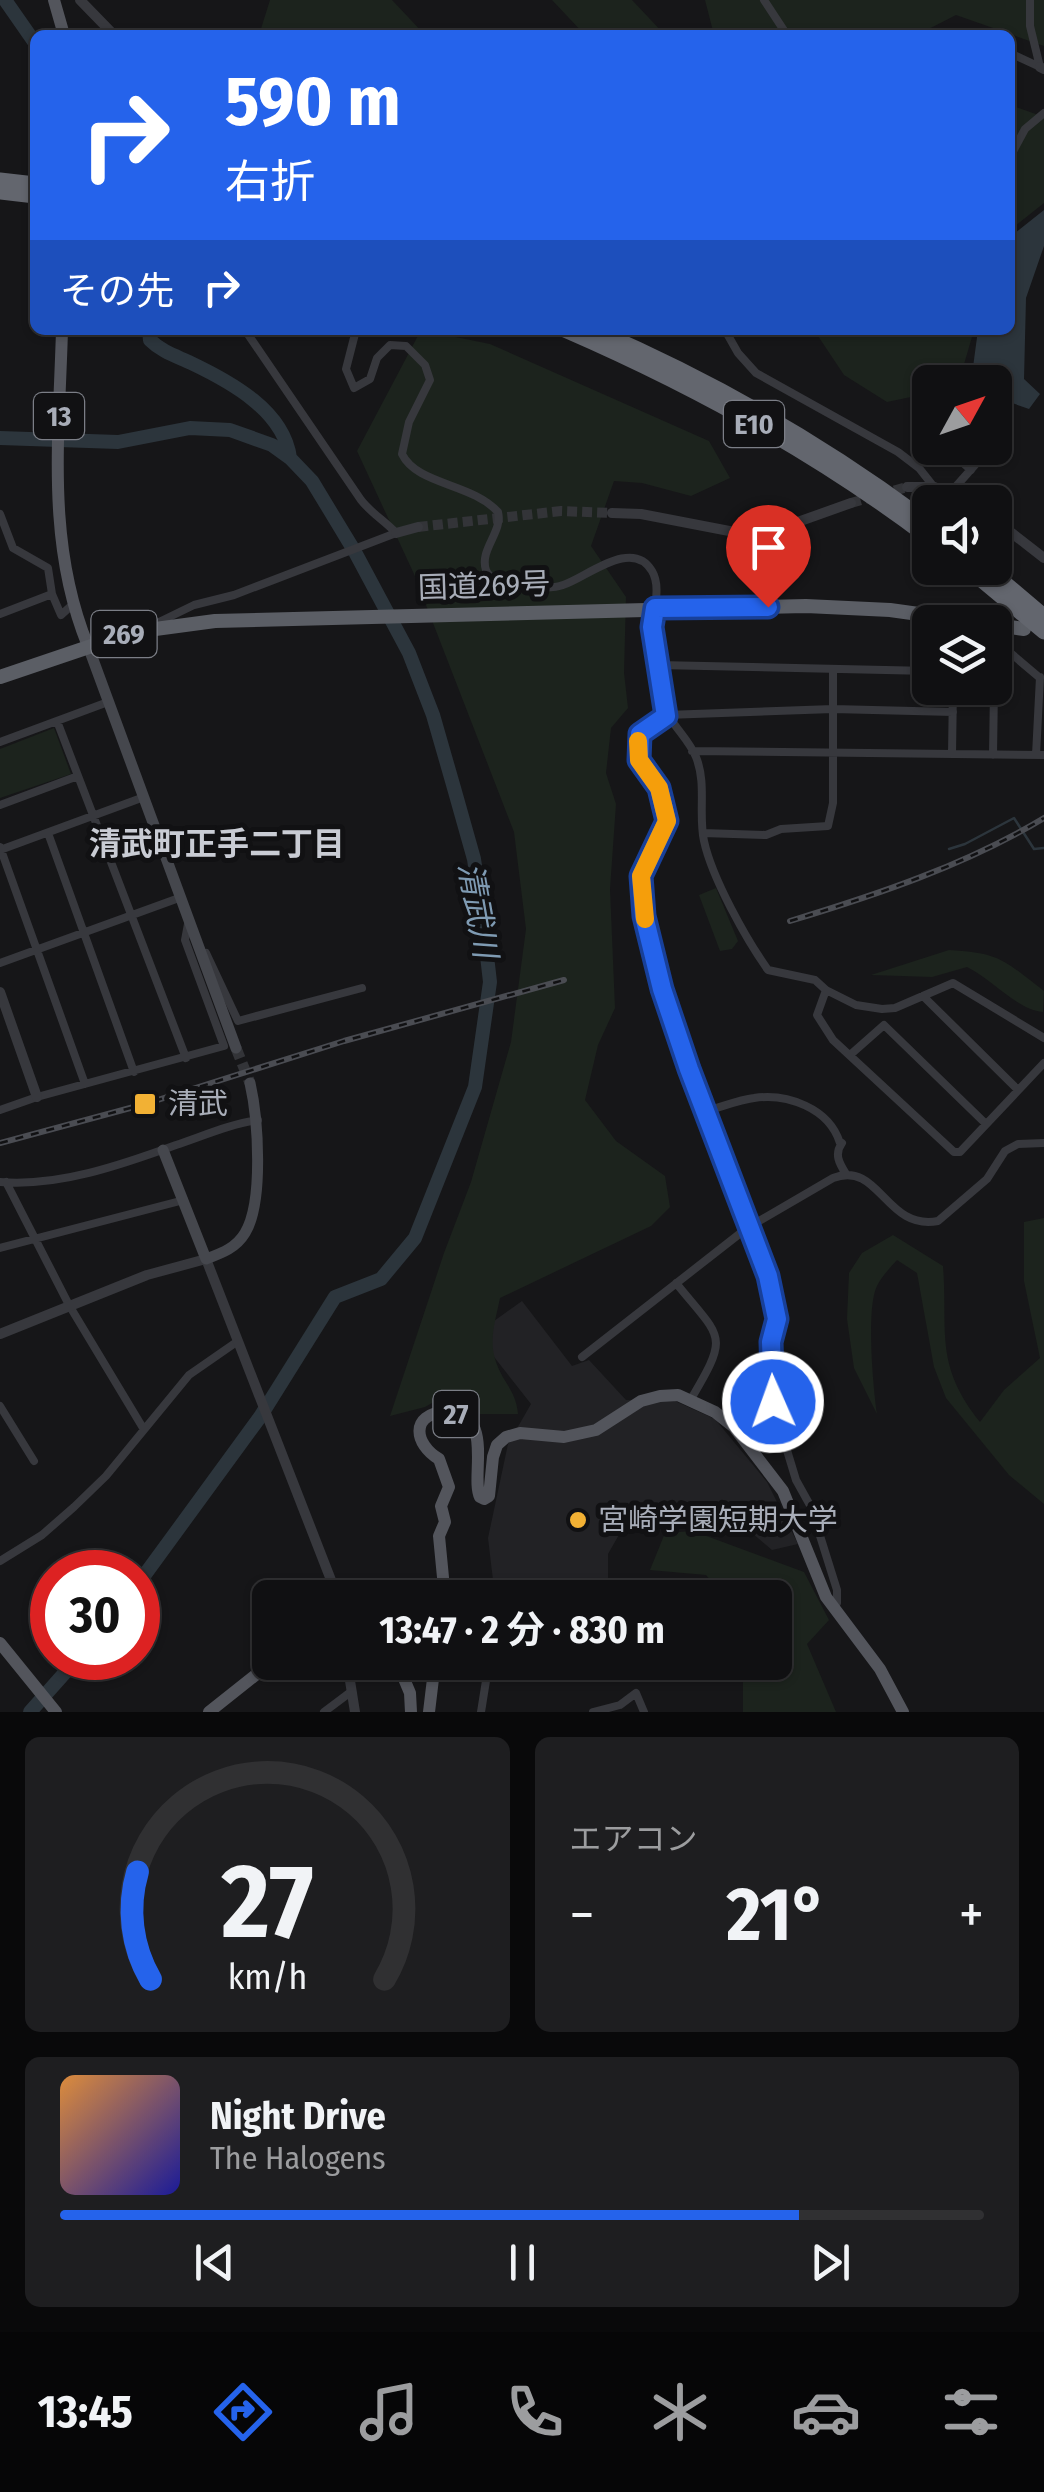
<!DOCTYPE html>
<html lang="ja">
<meta charset="utf-8">
<style>
body{margin:0;font-family:"Fira Sans Condensed","Noto Sans JP",sans-serif;background:#1e1e20;color:#f1f3f6;height:100vh;display:flex;flex-direction:column;font-size:38px;white-space:nowrap}
*{box-sizing:border-box;margin:0}
p{font-size:32px;color:#9c9d9f}
.icon{flex:none;width:55px;height:55px;fill:none;stroke:currentColor;stroke-width:2;stroke-linecap:round;stroke-linejoin:round}
.map{position:relative;height:1712px;overflow:hidden}
.details{display:flex;flex-direction:column;gap:25px;padding:25px;background:#09090a;flex:1}
.details>*{flex:none}
.banner{position:absolute;left:30px;top:30px;width:985px;height:305px;border-radius:15px;box-shadow:0 2px 8px #0004,0 0 0 2px #303032;background:#2563eb;color:#fff;overflow:hidden}
.needle{width:65px;rotate:50deg}
.fabs{position:absolute;left:912px;top:365px;display:grid;gap:20px}
.fabs a{display:grid;place-items:center;width:100px;height:100px;border-radius:15px;background:#101012;box-shadow:0 2px 8px #0004,0 0 0 2px #303032;font-size:50px}
.speed{position:absolute;left:30px;top:1550px;display:flex;gap:20px;font-size:50px;font-weight:700;text-align:center}
.speed>*{display:grid;place-content:center;width:130px;height:130px;border-radius:50%;background:#101012;box-shadow:0 2px 8px #0004,0 0 0 2px #303032;line-height:1}
.speed .limit{border:15px solid #d22;background:#fff;color:#111}
.pin{position:absolute;display:grid;place-items:center;width:85px;height:85px;color:#fff;margin:-102px -42px;border-radius:50% 50% 50% 0;rotate:-45deg;box-shadow:0 0 10px #0007}
.pin .icon{rotate:45deg}
.me{position:absolute;width:110px;margin:-55px;rotate:358deg;stroke-linejoin:round;filter:drop-shadow(0 0 8px #0008)}
.turn{display:flex;align-items:center;gap:35px;height:210px;padding:0 30px;font-size:45px}
.turn .icon{width:130px;height:130px;stroke-width:2.5}
.turn b{display:block;font-size:70px;line-height:85px}
.then{display:flex;align-items:center;height:95px;padding:0 30px;background:#0003;gap:20px;font-size:38px}
.big{font-size:75px;font-weight:700;line-height:1.1}
.details .tile{flex:1;display:flex;flex-direction:column;justify-content:center;gap:15px;min-width:0;padding:0 35px;border-radius:15px;background:#1e1e20}
.details .dial{align-items:center;gap:0}
.dial svg{height:260px;overflow:visible;fill:none;stroke:#303032;stroke-width:7;stroke-linecap:round;text-anchor:middle}
.dial text{fill:#f1f3f6;stroke:none}
.song{display:flex;align-items:center;gap:30px}
.cover{width:120px;height:120px;border-radius:15px;background:linear-gradient(135deg,hsl(30 70% 55%),hsl(240 70% 35%))}
.played{height:10px;border-radius:5px;background:linear-gradient(90deg,#2563eb 80%,#303032 80%)}
.keys{display:flex;justify-content:space-around;direction:ltr}
.heat{display:flex;justify-content:space-between;align-items:center;font-size:55px;direction:ltr}
.details .tiles{flex:1;display:grid;gap:25px;grid-template-columns:1fr 1fr}
.tile:last-child{grid-column:span 2}
.trip{position:absolute;left:252px;top:1580px;width:540px;height:100px;border-radius:15px;background:#101012;box-shadow:0 2px 8px #0004,0 0 0 2px #303032;font-weight:700;line-height:100px;text-align:center}
.tab-bar{display:flex;height:160px;justify-content:space-around;align-items:center;background:#060607;color:#9c9d9f}
.tab-bar .icon{width:70px;height:70px}
.tab-bar .selected{color:#2563eb}
.tab-bar b{font-size:45px;color:#f1f3f6}
.map>svg:first-child{display:block}
</style>
<div class="map">
<svg width="1044" height="1712" viewBox="0 0 1044 1712">
<rect width="100%" height="100%" fill="#161618"/>
<path fill="#222225" d="M522,1301L572,1366L589,1360L626,1400L675,1401L715,1419L767,1482L798,1544L772,1550L751,1532L668,1512L641,1517L620,1533L608,1554V1579L567,1597H495L488,1538L508,1444L531,1404L476,1334Z"/>
<path fill="#1c231d" d="M270,0H392L425,35H259Z
M552,0H632L665,35H585Z
M705,0H1044V46L956,15L917,35H714Z
M1010,105L1044,117V203L1010,230Z
M421,330L490,344L709,441L730,478L691,496L642,483L614,481L591,546L626,597L624,673L628,708L611,728L606,773L616,804L610,889L615,1008L598,1045L585,1100L616,1141L665,1176L670,1207L651,1226L500,1298C496,1319 488,1340 496,1362C503,1383 516,1390 518,1414H480L446,1395L425,1407L390,1416L444,1253L471,1182L511,1042L526,929L514,832L414,574L357,451Z
M814,330H974L960,378L956,382H930V393L887,402L844,375Z
M54,728L71,774L0,798V749Z
M716,888L738,941L732,949L720,951L699,895Z
M949,950C1001,953 1003,960 1044,991L1043,1012C1016,1009 992,979 967,967L932,977L871,975Z
M1044,1218V1504L1009,1475L946,1398L934,1367L917,1273L897,1260C890,1268 881,1277 877,1286C866,1307 873,1388 877,1414L854,1368L847,1319L849,1273L862,1253L893,1235L943,1266C948,1332 934,1364 980,1422L1004,1390L1040,1358L1024,1281V1222Z
M693,1531L804,1572L829,1620L807,1644L836,1712H743V1663L775,1662V1598L725,1597L706,1575L650,1570L665,1533Z"/>
<path fill="#2c353c" d="M1044,210V246L1026,298L1024,379L1040,394L1029,409L995,397V382H971L978,330H1010V237Z"/>
<g fill="none" stroke-linecap="round" stroke-linejoin="round">
<path stroke="#2c353c" stroke-width="2.5" d="M949,849L965,844L1014,818L1034,849L1044,848"/>
<path stroke="#2c353c" stroke-width="14" d="M5,0L35,43
M149,330L150,340C162,352 176,356 191,363C231,382 284,411 290,458
M0,438L118,442L190,428L230,430L272,445L290,458L312,481L355,552L409,653L433,715L454,788L474,859L483,921L490,982L475,1087L415,1238L381,1279L335,1297L260,1417L138,1584
M30,1712L78,1658"/>
<path stroke="#333438" stroke-width="10" stroke-dasharray="10 5" stroke-linecap="butt" d="M851,503L907,487
M418,527L561,511L612,513"/>
<path stroke="#333438" stroke-width="11" stroke-dasharray="11 5.5" stroke-linecap="butt" d="M236,1048L250,1083"/>
<path stroke="#37383d" stroke-width="8" d="M764,0L787,35
M1030,0V26L1040,67
M1010,53L1040,67
M1010,157L1025,129L1044,113
M356,330L346,369L354,388L370,379L377,358L390,345L406,346L425,365L430,380L409,422L402,454C417,485 472,483 498,512C503,532 479,550 486,570C492,588 547,591 563,585C586,578 632,537 652,571C661,586 654,607 653,623C651,647 660,675 663,699C667,723 687,735 696,757C707,784 698,814 704,841C712,878 746,939 768,970L815,980L826,990L856,1005L882,1009L895,1008L953,983L1044,1038
M725,330L738,353L756,373L898,452L919,468L934,487
M920,425L930,433
M995,441L1004,430
M946,448L971,470
M951,492L990,448
M0,514L13,548L48,568L52,594
M0,614L52,594L61,615L71,606
M157,623L194,605L234,595L396,533C385,521 372,514 361,500L245,330
M995,650H1007L1040,678
M658,665L930,671
M57,721L186,1058
M0,742L108,702
M692,751L1044,755
M952,754L953,688
M993,755L994,688
M1036,755L1040,677
M0,805L78,776
M48,833L134,1072
M703,833L766,835L781,829L828,826L833,803V670
M0,847L85,1084
M0,850L144,797
M206,953L238,1021L362,988
M0,963L179,898
M826,990L817,1015L833,1040L954,1152H960L1044,1063
M923,996L1018,1090
M850,1055L884,1025L986,1124
M0,1110L37,1097L224,1046L185,940L188,924
M706,1111C722,1107 738,1100 754,1098C787,1093 829,1108 840,1143
M842,1143C834,1154 839,1163 846,1174
M0,1182C58,1187 121,1165 176,1145C203,1136 230,1124 258,1120
M6,1182L69,1305L143,1428
M0,1248L184,1200
M676,1283C722,1340 730,1333 691,1399
M582,1357L747,1228L833,1178C880,1160 885,1231 938,1221L987,1179L1005,1151L1018,1144L1044,1143
M0,1406L34,1461
M0,1561L42,1535L74,1507L106,1476L189,1375L238,1341
M834,1609L837,1603V1590L811,1507L796,1480L786,1447L773,1427L771,1342L777,1319L768,1276L689,1069L662,989L644,916L641,876L667,821L659,788L639,760L638,739L644,730L666,715L833,709L953,712
M324,1712L352,1691
M481,1712L489,1662
M593,1712L620,1705L636,1693L644,1712"/>
<path stroke="#37383d" stroke-width="10" d="M80,0L114,35
M1040,67L1044,69
M907,487H934L971,502
M612,513L641,514L750,535L764,534L851,503
M995,520L1044,558
M396,533L418,527
M0,992L37,1097
M0,1334L147,1275L206,1259L338,1598
M347,1662L355,1712"/>
<path stroke="#45474d" stroke-width="11" d="M88,646L236,1048
M163,1150L206,1259C222,1253 236,1248 245,1233C264,1202 258,1118 250,1083"/>
<path stroke="#53555c" stroke-width="12" d="M54,0L64,35
M62,330C59,439 46,543 88,646
M445,1598L439,1536L445,1522L441,1506L449,1487L439,1459C414,1444 410,1414 445,1412C496,1410 470,1477 480,1497L484,1499L489,1496L493,1457L497,1445L506,1437L520,1433L564,1437L596,1430L641,1401L660,1396L678,1395L715,1412L734,1427L783,1491L826,1597L880,1669L903,1712
M0,1643L56,1712
M397,1662L410,1693L411,1712
M209,1712L272,1662
M429,1712L435,1662"/>
<path stroke="#5b5e65" stroke-width="14" d="M995,625L1024,629
M0,677L133,632L215,621L806,606L890,610L976,622"/>
<path stroke="#63666e" stroke-width="15" d="M0,180L35,184
M0,192L35,196
M565,330C694,386 818,454 930,539
M595,330C713,381 828,447 930,524
M967,568L1044,632
M987,568L1044,616"/>
<defs>
<path id="rail" d="M790,921C876,895 966,865 1044,818
M0,1143L145,1104L344,1041L564,980"/>
</defs>
<use href="#rail" stroke="#4a4c52" stroke-width="6"/>
<use href="#rail" stroke="#111113" stroke-width="2.5" stroke-dasharray="8" stroke-linecap="butt"/>
</g>
<g fill="none" stroke-linecap="round" stroke-linejoin="round">
<defs>
<path id="route" d="M768,607L655,608L652,627L666,716L640,734L639,760L659,788L667,821L641,876L644,916L662,989L689,1069L768,1276L777,1319L771,1342L773,1402"/>
</defs>
<use href="#route" stroke="#184099" stroke-width="25"/>
<use href="#route" stroke="#2563eb" stroke-width="18"/>
<path stroke="#f59e0b" stroke-width="18" d="M638,741L639,760L659,788L667,821L641,876L645,919"/>
</g>
<g fill="#f2b134" stroke="#111113" stroke-width="4">
<rect x="133" y="1092" width="24" height="24" rx="5"/>
<circle cx="578" cy="1520" r="10"/>
</g>
<g text-anchor="middle" stroke-width="10" stroke-linejoin="round" paint-order="stroke">
<g fill="#111113" stroke="#7b7e86" stroke-width="2.5">
<rect x="34" y="393" width="50" height="46" rx="8"/>
<rect x="724" y="401" width="60" height="46" rx="8"/>
<rect x="91.5" y="611" width="65" height="46" rx="8"/>
<rect x="433.5" y="1391" width="45" height="46" rx="8"/>
</g>
<g font-size="28" font-weight="bold" fill="#a8adb8">
<text x="59" y="426">13</text>
<text x="754" y="434">E10</text>
<text x="124" y="644">269</text>
<text x="456" y="1424">27</text>
</g>
<g font-size="30" fill="#a8adb8" stroke="#111113">
<text transform="translate(484 586) rotate(-2)" y="10">国道269号</text>
</g>
<g font-size="30" fill="#a8adb8" stroke="#111113" text-anchor="start">
<text x="168" y="1114">清武</text>
<text x="598" y="1530">宮崎学園短期大学</text>
</g>
<g font-size="32" font-weight="bold" fill="#c9ccd4" stroke="#111113">
<text x="217" y="855">清武町正手二丁目</text>
</g>
<g font-size="32" font-style="italic" fill="#7f9bb3" stroke="#111113">
<text transform="translate(478 910) rotate(80)" y="11">清武川</text>
</g>
</g>
</svg>
<div class="fabs">
<a><svg class="needle" viewBox="-14 -14 28 28"><path d="M0-13l5 13h-10z" fill="#e53935"/><path d="M0 13l5-13h-10z" fill="#9c9d9f"/></svg></a>
<a><svg class="icon" aria-label="sound" viewBox="0 0 24 24"><path d="M4 9h4l5-4v14l-5-4H4zM17 9q2 3 0 6"/></svg></a>
<a><svg class="icon" aria-label="layers" viewBox="0 0 24 24"><path d="M12 4l9 5-9 5-9-5zM3 14l9 5 9-5"/></svg></a>
</div>
<div class="speed"><div class="limit">30</div></div>
<div class="pin" style="left:768px;top:607px;background:#d93025"><svg class="icon" aria-label="arrive" viewBox="0 0 24 24"><path d="M6 21V4h12l-3 4 3 4H6"/></svg></div>
<svg class="me" style="left:773px;top:1402px" viewBox="-20 -20 40 40"><circle r="17" fill="#2563eb" stroke="#fff" stroke-width="3"/><path d="M0-11L8 9 0 5-8 9z" fill="#fff"/></svg>
<div class="trip">13:47 · 2 分 · 830 m</div>
<div class="banner">
<div class="turn"><svg class="icon" aria-label="right" viewBox="0 0 24 24"><path d="M7 20v-9h11M14 6l5 5-5 5"/></svg><div><b>590 m</b>右折</div></div>
<div class="then">その先<svg class="icon" aria-label="right" viewBox="0 0 24 24"><path d="M7 20v-9h11M14 6l5 5-5 5"/></svg></div>
</div>
</div>
<section class="details">
<div class="tiles">
<div class="tile dial"><svg viewBox="0 0 100 80">
<path d="M14 69A42 42 0 1 1 86 69"/>
<path d="M14 69A42 42 0 0 1 10 36" stroke="#2563eb"/>
<text x="50" y="56" font-size="32" font-weight="700">27</text>
<text x="50" y="72" font-size="11">km/h</text>
</svg></div>
<div class="tile"><p>エアコン</p>
<div class="heat"><a>−</a><b class="big">21°</b><a>+</a></div>
</div>
<div class="tile">
<div class="song"><i class="cover"></i><div><b>Night Drive</b><p>The Halogens</p></div></div>
<div class="played"></div>
<div class="keys"><svg class="icon" aria-label="previous" viewBox="0 0 24 24"><path d="M18 5L8 12l10 7zM5 5v14"/></svg><svg class="icon" aria-label="pause" viewBox="0 0 24 24"><path d="M8 5v14M16 5v14"/></svg><svg class="icon" aria-label="next" viewBox="0 0 24 24"><path d="M6 5l10 7-10 7zM19 5v14"/></svg></div>
</div>
</div>
</section>
<nav class="tab-bar">
<b>13:45</b>
<svg class="icon selected" aria-label="directions" viewBox="0 0 24 24"><path d="M12 3l9 9-9 9-9-9zM9 14v-3h6M13 9l2 2-2 2"/></svg>
<svg class="icon" aria-label="music" viewBox="0 0 24 24"><path d="M9 18V5l10-2v13"/><circle cx="6" cy="18" r="3"/><circle cx="16" cy="16" r="3"/></svg>
<svg class="icon" aria-label="phone" viewBox="0 0 24 24"><path d="M5 4h4l2 5-3 2q2 4 5 5l2-3 5 2v4C11 20 4 13 5 4z"/></svg>
<svg class="icon" aria-label="climate" viewBox="0 0 24 24"><path d="M12 3v18M4 7l16 10M4 17L20 7"/></svg>
<svg class="icon" aria-label="car" viewBox="0 0 24 24"><path d="M5 17H2v-5l4-1 3-4h7l3 4 3 1v5h-3M9 17h6M6 11h13"/><circle cx="7" cy="17" r="2"/><circle cx="17" cy="17" r="2"/></svg>
<svg class="icon" aria-label="filters" viewBox="0 0 24 24"><path d="M4 7h16M4 17h16"/><circle cx="9" cy="7" r="2"/><circle cx="15" cy="17" r="2"/></svg>
</nav>
